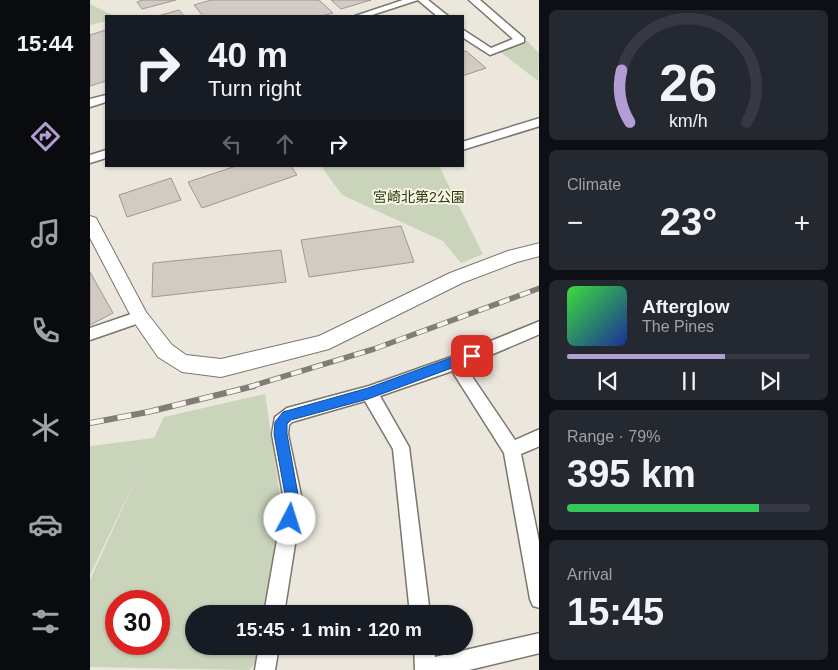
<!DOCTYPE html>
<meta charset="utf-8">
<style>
body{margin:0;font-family:Helvetica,"Noto Sans JP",sans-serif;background:#242831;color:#f1f3f6;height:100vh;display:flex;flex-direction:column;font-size:19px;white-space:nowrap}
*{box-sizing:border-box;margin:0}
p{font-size:16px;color:#9ea1a6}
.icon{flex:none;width:28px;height:28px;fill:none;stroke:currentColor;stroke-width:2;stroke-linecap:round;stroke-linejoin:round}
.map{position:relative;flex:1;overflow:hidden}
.panel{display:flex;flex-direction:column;gap:10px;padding:10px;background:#0d0f14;width:299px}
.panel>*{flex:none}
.top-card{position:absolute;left:15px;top:15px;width:359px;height:152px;border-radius:0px;box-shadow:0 1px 4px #0004;background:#171b24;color:#f1f3f6;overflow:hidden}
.speed{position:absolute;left:15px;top:590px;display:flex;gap:10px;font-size:25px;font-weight:700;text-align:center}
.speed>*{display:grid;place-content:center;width:65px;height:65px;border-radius:50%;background:#171b24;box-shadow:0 1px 4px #0004;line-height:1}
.speed .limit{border:8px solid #d22;background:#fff;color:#111}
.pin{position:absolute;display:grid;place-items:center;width:42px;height:42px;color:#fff;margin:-21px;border-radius:10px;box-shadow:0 2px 8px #0006}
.me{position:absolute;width:55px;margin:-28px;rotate:5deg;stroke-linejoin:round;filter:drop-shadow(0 0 4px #0008)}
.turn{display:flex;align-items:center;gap:18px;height:105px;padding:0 20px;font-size:22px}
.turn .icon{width:65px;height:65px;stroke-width:2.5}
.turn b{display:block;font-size:35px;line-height:42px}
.lanes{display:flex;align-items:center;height:48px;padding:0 20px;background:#0003;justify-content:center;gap:25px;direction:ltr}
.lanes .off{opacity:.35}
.big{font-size:38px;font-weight:700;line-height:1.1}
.panel .tile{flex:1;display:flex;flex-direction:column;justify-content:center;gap:8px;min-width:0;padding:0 18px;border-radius:8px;background:#242831}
.panel .dial{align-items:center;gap:0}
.dial svg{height:130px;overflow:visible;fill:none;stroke:#363941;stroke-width:7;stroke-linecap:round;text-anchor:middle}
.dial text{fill:#f1f3f6;stroke:none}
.song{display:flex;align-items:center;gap:15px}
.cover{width:60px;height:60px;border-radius:8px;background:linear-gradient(135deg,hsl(120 70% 55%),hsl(230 70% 35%))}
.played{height:5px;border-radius:2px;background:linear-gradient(90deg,#b29dd4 65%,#363941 65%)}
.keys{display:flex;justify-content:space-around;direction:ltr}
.heat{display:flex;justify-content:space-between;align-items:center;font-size:28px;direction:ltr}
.charge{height:8px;border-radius:4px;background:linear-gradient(90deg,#34c759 79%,#363941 0)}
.trip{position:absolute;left:95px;top:605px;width:288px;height:50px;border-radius:25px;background:#171b24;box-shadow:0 1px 4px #0004;font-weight:700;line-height:50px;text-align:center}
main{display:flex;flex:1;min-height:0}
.tabs{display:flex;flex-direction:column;width:90px;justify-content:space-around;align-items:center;background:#090b0e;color:#9ea1a6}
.tabs .icon{width:35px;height:35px}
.tabs .on{color:#b29dd4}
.tabs b{font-size:22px;color:#f1f3f6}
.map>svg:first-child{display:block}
</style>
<main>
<nav class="tabs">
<b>15:44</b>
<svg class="icon on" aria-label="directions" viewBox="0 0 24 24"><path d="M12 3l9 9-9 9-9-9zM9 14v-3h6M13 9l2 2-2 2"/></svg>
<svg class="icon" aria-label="music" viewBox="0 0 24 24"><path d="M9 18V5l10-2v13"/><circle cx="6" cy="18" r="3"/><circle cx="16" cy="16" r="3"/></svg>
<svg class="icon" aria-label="phone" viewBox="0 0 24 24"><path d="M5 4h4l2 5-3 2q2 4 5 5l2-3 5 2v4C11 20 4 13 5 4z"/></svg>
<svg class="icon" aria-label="climate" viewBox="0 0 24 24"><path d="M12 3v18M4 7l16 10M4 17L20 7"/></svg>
<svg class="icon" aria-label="car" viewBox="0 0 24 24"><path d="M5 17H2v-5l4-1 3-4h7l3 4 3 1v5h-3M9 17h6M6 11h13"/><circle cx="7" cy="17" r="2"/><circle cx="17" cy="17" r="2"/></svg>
<svg class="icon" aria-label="filters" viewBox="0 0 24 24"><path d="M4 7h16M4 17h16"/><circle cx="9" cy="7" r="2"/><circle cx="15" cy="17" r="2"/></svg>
</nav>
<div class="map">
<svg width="450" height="670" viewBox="0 0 450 670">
<rect width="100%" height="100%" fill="#ebe7dd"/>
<path fill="#c9d4bb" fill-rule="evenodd" d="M0,4L24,16H16V21L0,25Z
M437,41L449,53L448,81L408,50Z
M231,166H349L393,254L371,263L353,241L252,195Z
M175,394L191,503L176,614H104V646H172L171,657L159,670L0,667V580L49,472L0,575V446L64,438L74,417ZM26,601H69V644H26Z"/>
<path fill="#d2cbc3" stroke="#9f9890" d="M53,0H86L52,9L47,2Z
M121,0H229L243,13L232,16H113L104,5Z
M241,0H281L251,9Z
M89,10L94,16H68Z
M16,30V81L0,86V35Z
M376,51L396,68L372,76V52Z
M146,166H201L207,175L112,208L98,182Z
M81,178L91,200L37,217L29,195Z
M311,226L324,262L219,277L211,240Z
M191,250L196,282L62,297L63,263Z
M0,272L23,313L0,325Z"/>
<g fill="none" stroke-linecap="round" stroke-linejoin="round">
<defs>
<path id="minor" d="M313,0H338L358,16H347L328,0L279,16H265Z
M379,0H390L434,38V42L400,55L372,37V29L401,48L423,39Z
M16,95V102L0,107V99Z
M450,118V126L372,150V142Z
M16,150V158L0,163V155Z
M50,311L55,313L57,317L55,321L0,340V328Z
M450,321V334L375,366L425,440L450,429V446L431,454L450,546V608L443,606L440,599L414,453L362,371L290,396L319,447L340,614H320L303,449L275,401L202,422L199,425L198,434L212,500L194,614H174L194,500L182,434L185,417L197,408L279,386L361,357Z
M450,633V653L379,670H325L324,646H344L345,657Z
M169,646H189L185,670H165Z"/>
<path id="tertiary" d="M0,216L6,218L56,312L82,345L96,355L131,359L229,336L360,273L418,251L450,243V256L427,262L372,283L239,349L131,377L92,372L68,357L44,322L0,238Z"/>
</defs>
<use href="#minor" stroke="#7a766d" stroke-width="3"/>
<use href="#tertiary" stroke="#7a766d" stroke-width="2"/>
<use href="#minor" fill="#fff" fill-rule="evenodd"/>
<use href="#tertiary" fill="#fff" fill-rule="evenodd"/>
<defs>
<path id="rail-far1" d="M159,387L284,349L450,288"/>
<path id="rail" d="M0,423L58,412L164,386"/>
</defs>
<use href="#rail-far1" stroke="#7f7d76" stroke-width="5.5"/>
<use href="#rail" stroke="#7f7d76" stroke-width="6"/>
<use href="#rail-far1" stroke="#f8f4ea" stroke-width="4" stroke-dasharray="11" stroke-linecap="butt"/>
<use href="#rail" stroke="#f8f4ea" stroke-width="4.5" stroke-dasharray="14" stroke-linecap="butt"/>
</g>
<path fill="#1a73e8" stroke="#114b97" d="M382,350L386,352L388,356L386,359L278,399L201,420L197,424V434L209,500L204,524L200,526L195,524L193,519L196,500L184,434L185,422L193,412L278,388Z"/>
<g text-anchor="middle" stroke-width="4" stroke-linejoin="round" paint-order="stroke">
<g font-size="14" fill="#293a05" stroke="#f8f4ea">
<text x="329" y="202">宮崎北第2公園</text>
</g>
</g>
</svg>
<div class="speed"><div class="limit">30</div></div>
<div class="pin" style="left:382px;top:356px;background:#d93025"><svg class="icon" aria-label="arrive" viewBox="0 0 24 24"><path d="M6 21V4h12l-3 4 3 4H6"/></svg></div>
<svg class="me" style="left:200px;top:519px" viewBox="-20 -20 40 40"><circle r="19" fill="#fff"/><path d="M0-13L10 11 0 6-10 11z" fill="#1a73e8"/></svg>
<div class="trip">15:45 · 1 min · 120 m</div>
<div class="top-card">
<div class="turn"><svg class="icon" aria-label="right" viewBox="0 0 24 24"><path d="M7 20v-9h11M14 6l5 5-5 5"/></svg><div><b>40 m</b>Turn right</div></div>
<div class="lanes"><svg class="icon off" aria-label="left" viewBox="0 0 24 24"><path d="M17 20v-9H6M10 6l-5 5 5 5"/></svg><svg class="icon off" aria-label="ahead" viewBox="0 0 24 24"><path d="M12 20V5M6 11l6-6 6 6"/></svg><svg class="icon" aria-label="right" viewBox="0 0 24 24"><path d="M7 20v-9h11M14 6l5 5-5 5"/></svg></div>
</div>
</div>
<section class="panel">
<div class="tile dial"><svg viewBox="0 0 100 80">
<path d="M14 69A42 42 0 1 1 86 69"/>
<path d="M14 69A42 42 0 0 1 9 37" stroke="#b29dd4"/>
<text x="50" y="56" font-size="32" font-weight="700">26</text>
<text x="50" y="72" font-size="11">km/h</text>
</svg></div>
<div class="tile"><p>Climate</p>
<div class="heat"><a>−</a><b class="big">23°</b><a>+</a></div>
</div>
<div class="tile">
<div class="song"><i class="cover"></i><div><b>Afterglow</b><p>The Pines</p></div></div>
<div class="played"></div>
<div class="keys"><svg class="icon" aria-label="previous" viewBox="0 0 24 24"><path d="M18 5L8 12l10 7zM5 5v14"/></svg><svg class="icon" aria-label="pause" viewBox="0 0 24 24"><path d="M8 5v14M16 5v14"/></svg><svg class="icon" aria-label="next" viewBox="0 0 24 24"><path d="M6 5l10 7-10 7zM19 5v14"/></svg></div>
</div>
<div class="tile"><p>Range · 79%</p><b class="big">395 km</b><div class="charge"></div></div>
<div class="tile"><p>Arrival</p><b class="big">15:45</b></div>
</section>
</main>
